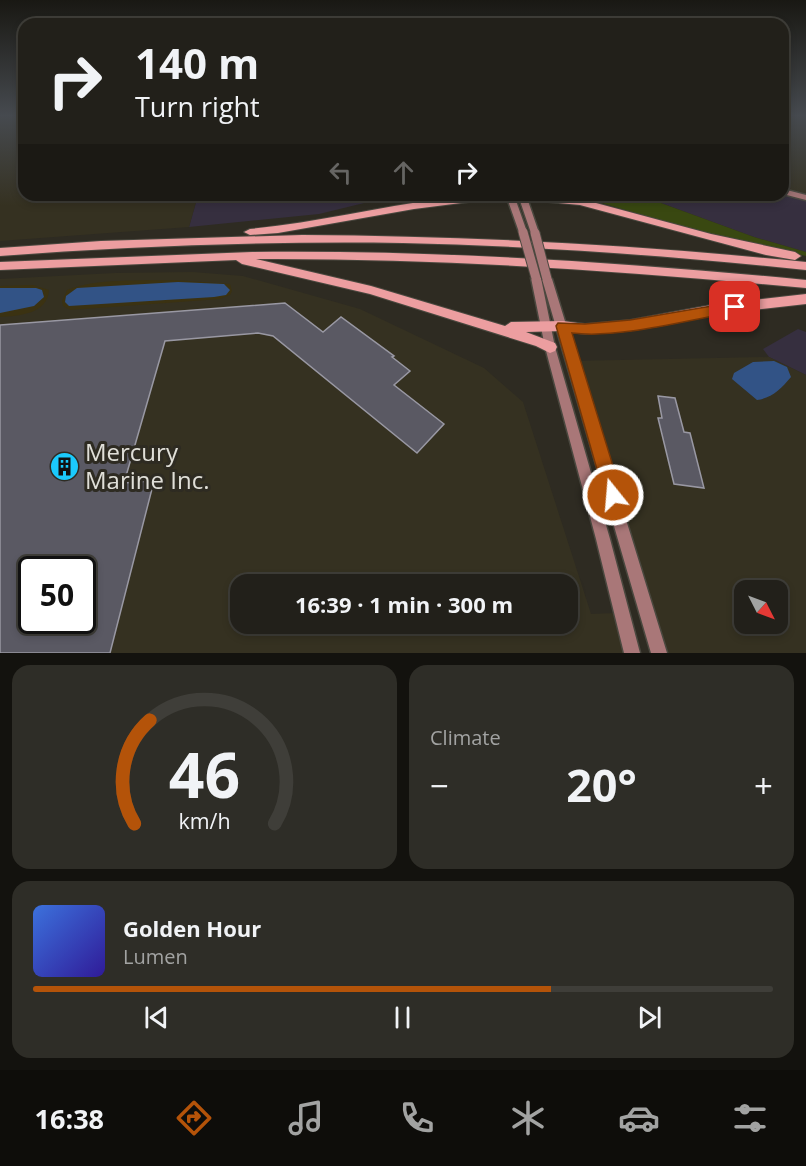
<!DOCTYPE html>
<meta charset="utf-8">
<style>
body{margin:0;font-family:"Open Sans",sans-serif;background:#2e2d27;color:#f1f3f6;height:100vh;display:flex;flex-direction:column;font-size:22px;white-space:nowrap}
*{box-sizing:border-box;margin:0}
p{font-size:20px;color:#a2a3a2}
.icon{flex:none;width:33px;height:33px;fill:none;stroke:currentColor;stroke-width:2;stroke-linecap:round;stroke-linejoin:round}
.map{position:relative;height:653px;overflow:hidden}
.sheet{display:flex;flex-direction:column;gap:12px;padding:12px;background:#13120e;flex:1}
.sheet>*{flex:none}
.guide{position:absolute;left:18px;top:18px;width:771px;height:183px;border-radius:18px;box-shadow:0 3px 9px #0003,0 0 0 2px #3f3e39;background:#22201a;color:#f1f3f6;overflow:hidden}
.needle{width:39px;rotate:132deg}
.buttons{position:absolute;left:734px;top:580px;display:grid;gap:12px}
.buttons a{display:grid;place-items:center;width:54px;height:54px;border-radius:12px;background:#22201a;box-shadow:0 3px 9px #0003,0 0 0 2px #3f3e39;font-size:30px}
.speed{position:absolute;left:18px;top:556px;display:flex;gap:12px;font-size:30px;font-weight:700;text-align:center}
.speed>*{display:grid;place-content:center;width:78px;height:78px;border-radius:50%;background:#22201a;box-shadow:0 3px 9px #0003,0 0 0 2px #3f3e39;line-height:1}
.speed .limit{border:3px solid #111;border-radius:9px;background:#fff;color:#111}
.pin{position:absolute;display:grid;place-items:center;width:51px;height:51px;color:#fff;margin:-26px;border-radius:12px;box-shadow:0 3px 9px #0006}
.me{position:absolute;width:66px;margin:-33px;rotate:343deg;stroke-linejoin:round;filter:drop-shadow(0 0 4px #0008)}
.turn{display:flex;align-items:center;gap:21px;height:126px;padding:0 18px;font-size:27px}
.turn .icon{width:78px;height:78px;stroke-width:2.5}
.turn b{display:block;font-size:42px;line-height:51px}
.lanes{display:flex;align-items:center;height:57px;padding:0 18px;background:#0003;justify-content:center;gap:30px;direction:ltr}
.lanes .off{opacity:.35}
.big{font-size:45px;font-weight:700;line-height:1.1}
.sheet .widget{flex:1;display:flex;flex-direction:column;justify-content:center;gap:9px;min-width:0;padding:0 21px;border-radius:18px;background:#2e2d27}
.sheet .dial{align-items:center;gap:0}
.dial svg{height:156px;overflow:visible;fill:none;stroke:#3f3e39;stroke-width:7;stroke-linecap:round;text-anchor:middle}
.dial text{fill:#f1f3f6;stroke:none}
.song{display:flex;align-items:center;gap:18px}
.cover{width:72px;height:72px;border-radius:9px;background:linear-gradient(135deg,hsl(220 70% 55%),hsl(250 70% 35%))}
.played{height:6px;border-radius:3px;background:linear-gradient(90deg,#b45309 70%,#3f3e39 70%)}
.keys{display:flex;justify-content:space-around;direction:ltr}
.heat{display:flex;justify-content:space-between;align-items:center;font-size:33px;direction:ltr}
.sheet .tiles{flex:1;display:grid;gap:12px;grid-template-columns:1fr 1fr}
.widget:last-child{grid-column:span 2}
.trip{position:absolute;left:230px;top:574px;width:348px;height:60px;border-radius:18px;background:#22201a;box-shadow:0 3px 9px #0003,0 0 0 2px #3f3e39;font-weight:700;line-height:60px;text-align:center}
.tabs{display:flex;height:96px;justify-content:space-around;align-items:center;background:#0e0d0a;color:#a2a3a2}
.tabs .icon{width:42px;height:42px}
.tabs .selected{color:#b45309}
.tabs b{font-size:27px;color:#f1f3f6}
.map>svg:first-child{display:block}
</style>
<div class="map">
<svg width="806" height="653" viewBox="0 0 806 653">
<rect width="100%" height="100%" fill="#2e2b22"/>
<path fill="#362f3f" d="M783,191L806,198V252L754,237L639,195H783Z
M198,195H397L319,214L189,227Z
M798,329L806,332V375L769,357L763,349Z"/>
<path fill="#353121" fill-rule="evenodd" d="M0,115H24V195H198L189,227L0,241Z
M783,115H806V194L783,188Z
M193,272L243,276L360,309L484,368L523,402L591,614L615,613L624,653H0V279L115,273ZM32,570H82V621H32ZM240,585H567V624H240Z
M769,357L806,375V653H666L572,361ZM744,591H777V624H744Z"/>
<path fill="#394811" d="M575,195H639L754,237L806,252V256L696,231Z"/>
<path fill="#3b3212" d="M175,280L230,284L232,291L230,295L220,299L70,310L63,306L62,301L67,290C95,278 143,281 175,280Z
M33,285L49,290C48,314 18,316 0,317V286Z"/>
<path fill="#325386" d="M178,282L224,284L230,290L226,295L214,297L69,306L65,302L66,296L77,288Z
M0,288H36L42,290L44,297L34,306L0,313Z
M774,361L787,367L791,377C781,389 772,398 757,400L732,379L734,373L753,362Z"/>
<path fill="#5a5963" stroke="#9998a3" stroke-width="1.5" fill-rule="evenodd" d="M285,303L323,332L341,317L394,356L392,357L410,371L394,385L444,424L417,453L273,336L258,333L165,341L124,483L154,481L110,653H0V325ZM32,570H82V621H32Z
M658,396L675,398L684,432L690,433L704,488L674,484L658,418H662Z"/>
<g fill="none" stroke-linecap="round" stroke-linejoin="round">
<defs>
<path id="secondary" d="M783,189L806,195V200L783,194Z
M506,195H514L527,232L526,234L523,235L519,232Z
M518,195H526L539,233L538,235L535,236L531,233Z
M536,275L541,278L555,347L610,539L640,653H624L596,539L545,347L531,278Z
M547,276L552,279L667,653H651L542,279Z"/>
<path id="motorway" d="M537,195L570,196L711,234L795,252L801,256L795,260L766,255L580,205L537,201L469,202L414,209L278,233L250,235L244,232L250,229C314,223 377,207 441,199C473,195 505,195 537,195Z
M302,235C471,236 638,245 806,262V270C672,256 538,246 403,243C269,241 134,246 0,256V248L101,241Z
M252,252C437,250 621,262 806,280V288C623,271 440,258 256,259L371,286L505,326L511,322L563,321L585,324L630,320L711,305L806,294V304L711,315L630,330L585,334L563,331L526,332L555,343L557,347L555,351L550,353L536,346L370,294L242,264L236,260L0,270V262Z"/>
</defs>
<use href="#secondary" stroke="#4a483f" stroke-width="3"/>
<use href="#motorway" stroke="#4a483f" stroke-width="2"/>
<use href="#secondary" fill="#a97778" fill-rule="evenodd"/>
<use href="#motorway" fill="#ec9ea0" fill-rule="evenodd"/>
<defs>
<path id="secondary-bridge" d="M523,232L536,278
M535,233L547,279"/>
</defs>
<use href="#secondary-bridge" stroke="#4a483f" stroke-width="11" stroke-linecap="butt"/>
<use href="#secondary-bridge" stroke="#a97778" stroke-width="9"/>
</g>
<linearGradient id="sky" x2="0" y2="1"><stop stop-color="#191813"/><stop offset="0.56" stop-color="#464a4f"/><stop offset="1" stop-color="#464a4f" stop-opacity="0"/></linearGradient>
<rect width="806" height="206" fill="url(#sky)"/>
<path fill="#b45309" stroke="#753606" stroke-width="1.5" d="M735,302L741,307L735,312C687,320 619,339 572,333L622,495L619,501L613,504L606,501L556,326L558,323L585,324L630,320Z"/>
<defs>
<symbol id="building-disc" viewBox="-11 -11 22 22"><circle r="9.5" fill="#1bcafc" stroke="#2e2b22"/><path d="M-4-6H4V6H1V3H-1V6H-4ZM-2.5-4.3h1.7v1.8h-1.7ZM.8-4.3h1.7v1.8H.8ZM-2.5-1h1.7V.8h-1.7ZM.8-1h1.7V.8H.8Z" fill="#111"/></symbol>
</defs>
<g fill-rule="evenodd">
<use href="#building-disc" x="48" y="450" width="33" height="33"/>
</g>
<g text-anchor="middle" stroke-width="6" stroke-linejoin="round" paint-order="stroke">
<g font-size="24" fill="#e0dfd8" stroke="#2e2b22" text-anchor="start">
<text x="85" y="461">Mercury<tspan x="85" dy="28">Marine Inc.</tspan></text>
</g>
</g>
</svg>
<div class="buttons">
<a><svg class="needle" viewBox="-14 -14 28 28"><path d="M0-13l5 13h-10z" fill="#e53935"/><path d="M0 13l5-13h-10z" fill="#a2a3a2"/></svg></a>
</div>
<div class="speed"><div class="limit">50</div></div>
<div class="pin" style="left:735px;top:307px;background:#d93025"><svg class="icon" aria-label="arrive" viewBox="0 0 24 24"><path d="M6 21V4h12l-3 4 3 4H6"/></svg></div>
<svg class="me" style="left:613px;top:495px" viewBox="-20 -20 40 40"><circle r="17" fill="#b45309" stroke="#fff" stroke-width="3"/><path d="M0-11L8 9 0 5-8 9z" fill="#fff"/></svg>
<div class="trip">16:39 · 1 min · 300 m</div>
<div class="guide">
<div class="turn"><svg class="icon" aria-label="right" viewBox="0 0 24 24"><path d="M7 20v-9h11M14 6l5 5-5 5"/></svg><div><b>140 m</b>Turn right</div></div>
<div class="lanes"><svg class="icon off" aria-label="left" viewBox="0 0 24 24"><path d="M17 20v-9H6M10 6l-5 5 5 5"/></svg><svg class="icon off" aria-label="ahead" viewBox="0 0 24 24"><path d="M12 20V5M6 11l6-6 6 6"/></svg><svg class="icon" aria-label="right" viewBox="0 0 24 24"><path d="M7 20v-9h11M14 6l5 5-5 5"/></svg></div>
</div>
</div>
<section class="sheet">
<div class="tiles">
<div class="widget dial"><svg viewBox="0 0 100 80">
<path d="M14 69A42 42 0 1 1 86 69"/>
<path d="M14 69A42 42 0 0 1 22 16" stroke="#b45309"/>
<text x="50" y="56" font-size="32" font-weight="700">46</text>
<text x="50" y="72" font-size="11">km/h</text>
</svg></div>
<div class="widget"><p>Climate</p>
<div class="heat"><a>−</a><b class="big">20°</b><a>+</a></div>
</div>
<div class="widget">
<div class="song"><i class="cover"></i><div><b>Golden Hour</b><p>Lumen</p></div></div>
<div class="played"></div>
<div class="keys"><svg class="icon" aria-label="previous" viewBox="0 0 24 24"><path d="M18 5L8 12l10 7zM5 5v14"/></svg><svg class="icon" aria-label="pause" viewBox="0 0 24 24"><path d="M8 5v14M16 5v14"/></svg><svg class="icon" aria-label="next" viewBox="0 0 24 24"><path d="M6 5l10 7-10 7zM19 5v14"/></svg></div>
</div>
</div>
</section>
<nav class="tabs">
<b>16:38</b>
<svg class="icon selected" aria-label="directions" viewBox="0 0 24 24"><path d="M12 3l9 9-9 9-9-9zM9 14v-3h6M13 9l2 2-2 2"/></svg>
<svg class="icon" aria-label="music" viewBox="0 0 24 24"><path d="M9 18V5l10-2v13"/><circle cx="6" cy="18" r="3"/><circle cx="16" cy="16" r="3"/></svg>
<svg class="icon" aria-label="phone" viewBox="0 0 24 24"><path d="M5 4h4l2 5-3 2q2 4 5 5l2-3 5 2v4C11 20 4 13 5 4z"/></svg>
<svg class="icon" aria-label="climate" viewBox="0 0 24 24"><path d="M12 3v18M4 7l16 10M4 17L20 7"/></svg>
<svg class="icon" aria-label="car" viewBox="0 0 24 24"><path d="M5 17H2v-5l4-1 3-4h7l3 4 3 1v5h-3M9 17h6M6 11h13"/><circle cx="7" cy="17" r="2"/><circle cx="17" cy="17" r="2"/></svg>
<svg class="icon" aria-label="filters" viewBox="0 0 24 24"><path d="M4 7h16M4 17h16"/><circle cx="9" cy="7" r="2"/><circle cx="15" cy="17" r="2"/></svg>
</nav>
